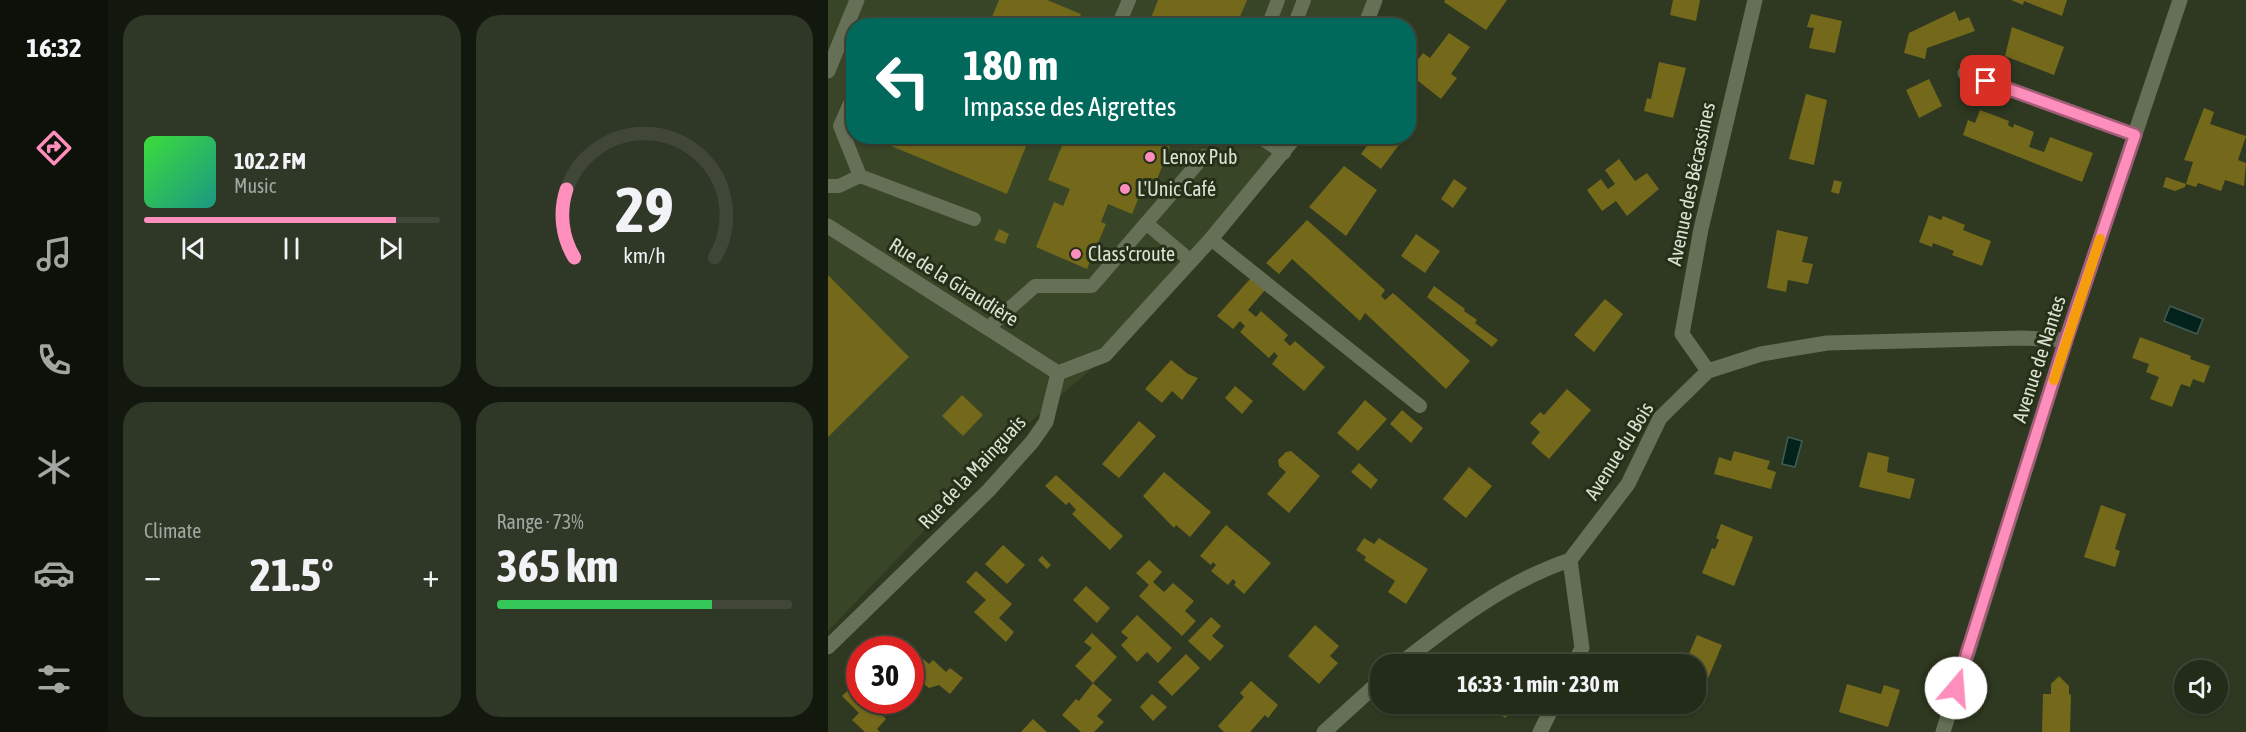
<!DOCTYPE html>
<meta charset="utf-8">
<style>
body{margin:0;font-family:"Asap Condensed",sans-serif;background:#2f3726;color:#f1f3f6;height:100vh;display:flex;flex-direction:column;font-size:22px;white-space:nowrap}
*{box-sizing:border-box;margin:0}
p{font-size:20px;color:#a3a7a2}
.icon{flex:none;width:33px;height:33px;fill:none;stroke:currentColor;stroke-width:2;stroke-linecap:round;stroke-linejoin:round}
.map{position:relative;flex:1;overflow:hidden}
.details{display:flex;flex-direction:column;gap:15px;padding:15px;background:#13180e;width:720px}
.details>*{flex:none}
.hud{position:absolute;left:18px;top:18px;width:570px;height:126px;border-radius:24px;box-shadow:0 2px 4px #0004,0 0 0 2px #404738;background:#00695c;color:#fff;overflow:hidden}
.controls{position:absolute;left:1346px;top:660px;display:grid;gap:12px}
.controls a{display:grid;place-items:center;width:54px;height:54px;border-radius:50%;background:#232b19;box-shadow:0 2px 4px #0004,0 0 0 2px #404738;font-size:30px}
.speed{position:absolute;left:18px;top:636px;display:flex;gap:12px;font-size:30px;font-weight:700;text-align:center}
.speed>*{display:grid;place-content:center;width:78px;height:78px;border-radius:50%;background:#232b19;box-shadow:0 2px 4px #0004,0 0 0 2px #404738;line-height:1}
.speed .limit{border:9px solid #d22;background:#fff;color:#111}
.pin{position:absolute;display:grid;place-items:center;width:51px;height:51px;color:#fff;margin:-26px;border-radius:12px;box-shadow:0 3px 9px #0006}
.me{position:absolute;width:66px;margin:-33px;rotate:18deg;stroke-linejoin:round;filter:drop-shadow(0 0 4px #0008)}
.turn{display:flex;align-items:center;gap:21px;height:126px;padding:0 18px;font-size:27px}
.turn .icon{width:78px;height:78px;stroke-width:2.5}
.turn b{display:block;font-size:42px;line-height:51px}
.big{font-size:45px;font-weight:700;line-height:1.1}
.details .widget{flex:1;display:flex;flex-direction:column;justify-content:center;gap:9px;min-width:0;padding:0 21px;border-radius:24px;background:#2f3726}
.details .dial{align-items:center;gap:0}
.dial svg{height:156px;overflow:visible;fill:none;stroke:#404738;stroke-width:7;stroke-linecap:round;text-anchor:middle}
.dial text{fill:#f1f3f6;stroke:none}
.song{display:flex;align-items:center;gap:18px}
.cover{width:72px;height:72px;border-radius:9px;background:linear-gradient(135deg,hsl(120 70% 55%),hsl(170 70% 35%))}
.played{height:6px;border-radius:3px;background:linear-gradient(90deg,#fe8ebb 85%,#404738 85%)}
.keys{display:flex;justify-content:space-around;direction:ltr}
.heat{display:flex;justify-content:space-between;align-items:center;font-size:33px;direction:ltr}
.charge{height:9px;border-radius:4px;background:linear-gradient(90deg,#34c759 73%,#404738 0)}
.details .tiles{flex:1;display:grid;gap:15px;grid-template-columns:repeat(2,1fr)}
.trip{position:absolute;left:542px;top:654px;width:336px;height:60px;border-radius:24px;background:#232b19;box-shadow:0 2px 4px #0004,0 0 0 2px #404738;font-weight:700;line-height:60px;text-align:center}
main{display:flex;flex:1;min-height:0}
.tabs{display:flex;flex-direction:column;width:108px;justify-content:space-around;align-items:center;background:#0e110a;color:#a3a7a2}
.tabs .icon{width:42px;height:42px}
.tabs .current{color:#fe8ebb}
.tabs b{font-size:27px;color:#f1f3f6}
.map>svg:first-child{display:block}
</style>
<main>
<nav class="tabs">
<b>16:32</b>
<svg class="icon current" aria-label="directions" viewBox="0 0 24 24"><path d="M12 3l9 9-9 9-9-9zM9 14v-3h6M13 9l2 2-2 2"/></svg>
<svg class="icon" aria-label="music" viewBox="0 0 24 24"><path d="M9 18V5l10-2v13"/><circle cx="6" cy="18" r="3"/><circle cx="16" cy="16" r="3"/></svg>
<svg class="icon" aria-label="phone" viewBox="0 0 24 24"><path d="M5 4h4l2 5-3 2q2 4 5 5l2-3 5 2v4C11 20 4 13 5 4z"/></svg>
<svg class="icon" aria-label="climate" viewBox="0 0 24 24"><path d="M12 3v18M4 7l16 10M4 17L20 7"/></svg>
<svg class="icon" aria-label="car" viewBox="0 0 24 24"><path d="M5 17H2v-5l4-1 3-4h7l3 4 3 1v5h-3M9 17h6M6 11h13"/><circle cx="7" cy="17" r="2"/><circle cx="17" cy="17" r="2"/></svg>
<svg class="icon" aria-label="filters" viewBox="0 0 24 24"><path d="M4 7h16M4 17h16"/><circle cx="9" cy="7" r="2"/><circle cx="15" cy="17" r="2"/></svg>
</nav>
<section class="details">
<div class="tiles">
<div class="widget">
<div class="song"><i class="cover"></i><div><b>102.2 FM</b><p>Music</p></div></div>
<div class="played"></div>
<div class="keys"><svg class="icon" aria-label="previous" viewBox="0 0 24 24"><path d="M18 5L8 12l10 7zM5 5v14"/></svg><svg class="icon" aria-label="pause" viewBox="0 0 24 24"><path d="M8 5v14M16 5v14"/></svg><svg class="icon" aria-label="next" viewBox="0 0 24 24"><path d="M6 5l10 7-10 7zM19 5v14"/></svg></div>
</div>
<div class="widget dial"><svg viewBox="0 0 100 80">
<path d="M14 69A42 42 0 1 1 86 69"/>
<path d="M14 69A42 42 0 0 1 10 34" stroke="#fe8ebb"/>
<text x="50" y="56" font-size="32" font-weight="700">29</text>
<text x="50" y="72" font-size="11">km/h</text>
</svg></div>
<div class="widget"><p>Climate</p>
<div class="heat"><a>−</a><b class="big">21.5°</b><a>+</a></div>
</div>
<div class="widget"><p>Range · 73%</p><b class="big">365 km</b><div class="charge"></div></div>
</div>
</section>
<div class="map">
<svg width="1418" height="732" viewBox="0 0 1418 732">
<rect width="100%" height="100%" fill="#2f3921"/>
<path fill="#384526" d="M0,0H549L537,25L26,26V136L471,137L300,337L190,433L0,631Z"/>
<path fill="#03221c" stroke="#445c53" stroke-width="1.5" d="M1342,306L1375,319L1369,334L1336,321Z
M960,437L974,441L967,467L954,464Z"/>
<path fill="#74681b" d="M171,0H219L253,14L248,26H160Z
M330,0H419L408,26H320Z
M617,0H679L658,30L616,2Z
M845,0H872L868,21L842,15Z
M1183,0H1239L1234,16L1196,1L1195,5Z
M1127,11L1131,21L1141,17L1147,31L1099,48L1097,59L1076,53L1081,33Z
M983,14L1014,21L1007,53L981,48L986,28L979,27Z
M1184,27L1236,47L1226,75L1177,56Z
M621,33L642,47L623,74L629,78L613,99L580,73L595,53L602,58Z
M831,62L858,68L845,118L816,111L819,98L823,99Z
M1101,79L1114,106L1091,118L1078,90Z
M978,94L999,100L986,165L961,159Z
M1376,108L1386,112L1382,124L1418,136L1410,160L1418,163L1416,186L1397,180L1393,191L1370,183L1368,187L1358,184L1357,187L1347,191L1335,187L1338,177L1358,184L1365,162L1356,160Z
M1152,110L1181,121L1180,125L1185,128L1186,124L1206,132L1201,147L1216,152L1222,137L1265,153L1254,182L1135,135L1140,120L1147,123Z
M39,136H202L179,194Z
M238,136H319L342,146L328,182L319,178L304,214L280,204L273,222L278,224L259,269L208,247L226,202L235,206L242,189L220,180Z
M546,136L576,138L553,169L533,154Z
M791,159L807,181L819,173L831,189L799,216L788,201L774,211L759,190L773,179L780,189L787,184L777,170Z
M516,166L549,190L518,236L481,207Z
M626,179L639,188L625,208L613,199Z
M1006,180L1014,182L1011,194L1003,192Z
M1101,215L1113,220L1115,216L1137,225L1135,230L1163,241L1154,266L1124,255L1126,251L1105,243L1104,247L1091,242Z
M479,220L557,290L553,296L557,300L565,293L642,361L618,389L537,313L532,321L464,259L451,274L438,263Z
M171,229L181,234L177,244L166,240Z
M949,230L980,237L974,262L985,264L980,284L960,280L958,292L939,288Z
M588,234L612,251L597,273L573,256Z
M0,275L81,357L0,437Z
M423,278L437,290L420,310L428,317L433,311L460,335L456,340L462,346L467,341L497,367L476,391L444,364L450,356L446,352L441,358L412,332L417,326L412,321L405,329L389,316Z
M606,286L637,309L636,311L649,320L647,323L670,340L664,347L599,297Z
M777,299L795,314L766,352L746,335Z
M1312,337L1363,356L1362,359L1382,366L1376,383L1365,379L1362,387L1353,384L1344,407L1322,399L1331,377L1318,372L1321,364L1304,358Z
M343,360L360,374L370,378L354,400L344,391L334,403L317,389Z
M407,386L425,401L414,414L397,398Z
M739,389L763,410L721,459L703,443L712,432L702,423L712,412L716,415Z
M134,395L155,415L135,436L114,416Z
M537,400L559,419L530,451L509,433Z
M574,410L595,428L583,443L562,424Z
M311,421L328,436L291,478L274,464Z
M463,451L492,476L461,513L439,494L458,472L451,466L450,460L458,452Z
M906,451L942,461L939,469L948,472L943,489L886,474L891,457L903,461Z
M1040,452L1061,457L1059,472L1087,479L1082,499L1031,487Z
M531,463L550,480L543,489L523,472Z
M641,467L664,486L638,518L615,499Z
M336,472L383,512L362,537L348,525L346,528L315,496Z
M228,475L295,536L282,550L244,514L248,510L241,502L238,505L217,486Z
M1273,505L1298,514L1287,549L1292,551L1287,567L1256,557Z
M893,524L925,537L906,586L874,573L884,548L887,549L891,540L888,538Z
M398,525L443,563L416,594L406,585L408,582L405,579L400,585L383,571L388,565L385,562L383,565L372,556Z
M536,538L546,544L551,538L600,569L578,604L560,592L567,581L536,560L538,557L528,550Z
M175,545L197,565L179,584L157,564Z
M214,556L223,565L219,569L210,560Z
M321,560L334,572L325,582L336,592L345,583L366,601L357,611L368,621L354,636L311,596L321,585L308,573Z
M148,571L184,604L171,618L186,632L178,642L146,612L158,600L138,582Z
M258,586L282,608L269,623L245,600Z
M309,615L344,648L330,663L319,652L309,662L293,645L300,638L293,632Z
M383,617L393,626L384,636L396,646L382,661L360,641Z
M487,625L511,646L502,656L510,663L491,684L460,656Z
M264,633L289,657L265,683L284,700L269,716L276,722L266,732H253L234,715L248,699L251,701L265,683L247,666L264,648L256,642Z
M869,635L894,645L879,681L867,676V664H860L863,658L860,656Z
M68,639L78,650H57Z
M82,648L101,664L105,660L118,672L122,668L135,678L122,694L111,685L101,688L82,674Z
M358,654L372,668L344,696L330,682Z
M1231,676L1241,686V694L1243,695L1242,732H1214L1215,694H1223V684Z
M32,679V700H57L48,709L58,719L49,729L52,732H37L24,720L31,713L14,696Z
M423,681L450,705L440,718L437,715L422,732H396L390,726L416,697L412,693Z
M1019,684L1053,694L1056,685L1072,690L1060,727L1011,712Z
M324,694L339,707L325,721L312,707Z
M648,704H685L678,718Z
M205,719L219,732H193Z"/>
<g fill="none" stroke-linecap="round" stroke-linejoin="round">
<path stroke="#657056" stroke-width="14" d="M290,26L301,0
M440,26L450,0
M466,26L476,0
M26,94L12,126L32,176
M430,136L456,153
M0,186H11L32,176L146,219
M318,223L363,261
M383,239L592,406
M161,327L207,286H264L376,156"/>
<path stroke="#657056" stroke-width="15" d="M0,71L29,0
M1137,73L1307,135
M0,226L230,373
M880,371L854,334L873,229L927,0
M572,664C624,623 679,581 742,560
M746,664L754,648L742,560L800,484L832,418L880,371L933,354L999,343L1193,338L1238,340
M496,732L552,681
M712,732L726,704
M1115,732L1238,340L1352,0"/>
<path stroke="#657056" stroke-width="15" d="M537,26L547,0
M0,647L161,490L204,442L218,422L230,373L277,355L383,239L468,136"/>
</g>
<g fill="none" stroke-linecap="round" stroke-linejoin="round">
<defs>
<path id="route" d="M1128,688L1238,340L1307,135L1158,81"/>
</defs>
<use href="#route" stroke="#a55c7a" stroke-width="15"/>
<use href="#route" stroke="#fe8ebb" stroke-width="10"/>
<path stroke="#f59e0b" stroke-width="10" d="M1226,380L1272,239"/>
</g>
<g fill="#fe8ebb" stroke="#262f18" stroke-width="2">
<circle cx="322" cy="157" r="6"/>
<circle cx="297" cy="189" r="6"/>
<circle cx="248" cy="254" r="6"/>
</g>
<g text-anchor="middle" stroke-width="6" stroke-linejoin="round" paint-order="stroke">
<g font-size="20" fill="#dbe2d3" stroke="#262f18" text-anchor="start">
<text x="334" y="164">Lenox Pub</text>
<text x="309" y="196">L'Unic Café</text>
<text x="260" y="261">Class'croute</text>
</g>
<g font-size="20" fill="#dbe2d3" stroke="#262f18">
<text transform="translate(863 184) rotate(-78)" y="7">Avenue des Bécassines</text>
<text transform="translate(126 282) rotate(32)" y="7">Rue de la Giraudière</text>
<text transform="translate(1211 359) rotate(-72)" y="7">Avenue de Nantes</text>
<text transform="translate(791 451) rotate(-58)" y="7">Avenue du Bois</text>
<text transform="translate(144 472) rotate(-47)" y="7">Rue de la Mainguais</text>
</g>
</g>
</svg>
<div class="controls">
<a><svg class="icon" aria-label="sound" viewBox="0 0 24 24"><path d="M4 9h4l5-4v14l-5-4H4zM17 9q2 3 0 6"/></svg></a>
</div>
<div class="speed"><div class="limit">30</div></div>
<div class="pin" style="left:1158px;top:81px;background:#d93025"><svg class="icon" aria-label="arrive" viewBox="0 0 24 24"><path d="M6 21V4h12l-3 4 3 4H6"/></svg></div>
<svg class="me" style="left:1128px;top:688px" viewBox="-20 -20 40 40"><circle r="19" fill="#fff"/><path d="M0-13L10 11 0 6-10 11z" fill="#fe8ebb"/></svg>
<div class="trip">16:33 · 1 min · 230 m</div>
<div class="hud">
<div class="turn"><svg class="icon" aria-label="left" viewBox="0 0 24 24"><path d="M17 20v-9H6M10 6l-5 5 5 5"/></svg><div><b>180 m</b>Impasse des Aigrettes</div></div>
</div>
</div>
</main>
